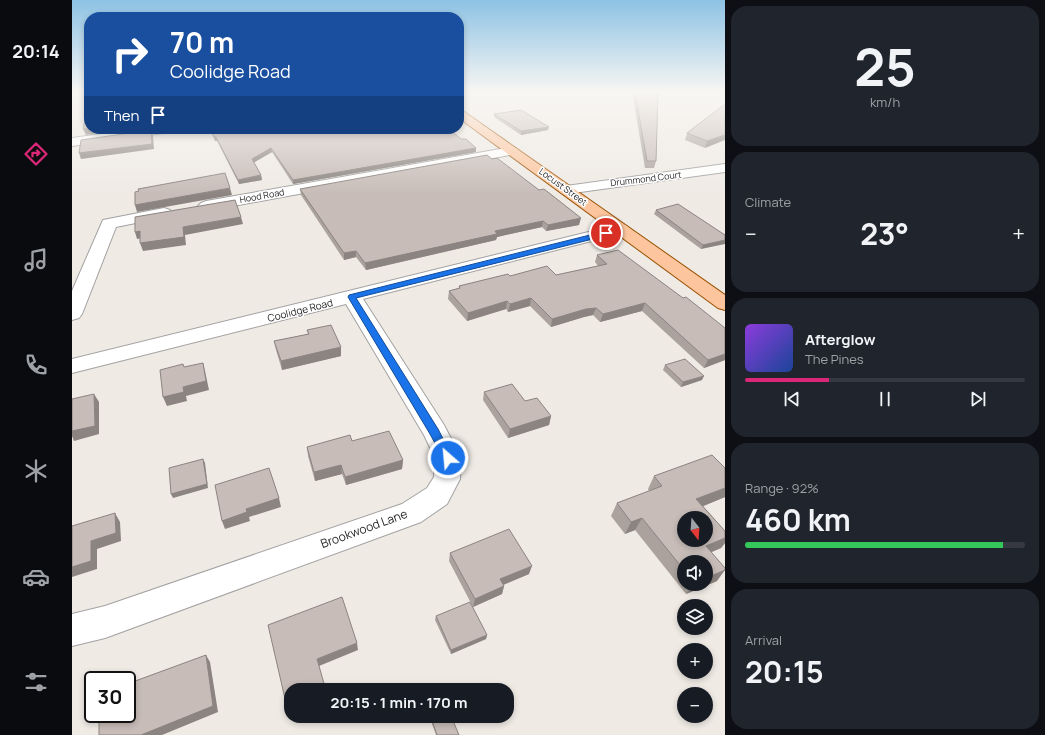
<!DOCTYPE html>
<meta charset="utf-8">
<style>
body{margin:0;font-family:Manrope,sans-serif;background:#20242c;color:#f1f3f6;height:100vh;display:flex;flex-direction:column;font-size:15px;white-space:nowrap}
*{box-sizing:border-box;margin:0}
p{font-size:13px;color:#9ea1a6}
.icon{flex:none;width:22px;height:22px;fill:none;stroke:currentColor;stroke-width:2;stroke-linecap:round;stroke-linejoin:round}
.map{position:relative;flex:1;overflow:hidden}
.sheet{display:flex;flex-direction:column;gap:6px;padding:6px;background:#0d0f14;width:320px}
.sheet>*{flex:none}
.top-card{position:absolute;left:12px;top:12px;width:380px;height:122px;border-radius:16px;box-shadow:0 2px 6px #0003;background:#1a4fa0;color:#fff;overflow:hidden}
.needle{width:26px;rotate:163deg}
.controls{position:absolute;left:605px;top:511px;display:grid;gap:8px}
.controls a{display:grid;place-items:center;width:36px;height:36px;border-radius:50%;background:#171b24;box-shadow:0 2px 6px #0003;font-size:20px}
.speed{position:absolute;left:12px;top:671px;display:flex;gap:8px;font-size:20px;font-weight:700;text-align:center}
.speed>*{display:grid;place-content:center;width:52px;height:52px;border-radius:50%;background:#171b24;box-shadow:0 2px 6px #0003;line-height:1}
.speed .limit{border:2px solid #111;border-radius:6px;background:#fff;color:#111}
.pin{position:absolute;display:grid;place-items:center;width:34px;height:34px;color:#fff;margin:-17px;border:2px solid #fff;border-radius:50%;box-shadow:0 1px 4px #0007}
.me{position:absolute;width:44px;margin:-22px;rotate:333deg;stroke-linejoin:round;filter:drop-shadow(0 0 3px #0008)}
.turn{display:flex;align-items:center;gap:14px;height:84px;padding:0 20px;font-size:18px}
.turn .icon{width:52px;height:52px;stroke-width:2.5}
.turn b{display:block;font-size:28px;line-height:34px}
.then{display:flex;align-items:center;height:38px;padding:0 20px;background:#0003;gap:8px;font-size:15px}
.big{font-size:30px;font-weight:700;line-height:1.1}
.sheet .widget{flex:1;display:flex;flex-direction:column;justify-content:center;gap:6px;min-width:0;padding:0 14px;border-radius:16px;background:#20242c}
.sheet .dial{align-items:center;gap:0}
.dial b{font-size:52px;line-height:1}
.song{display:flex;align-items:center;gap:12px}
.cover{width:48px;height:48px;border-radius:6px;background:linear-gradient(135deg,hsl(270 70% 55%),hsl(220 70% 35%))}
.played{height:4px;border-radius:2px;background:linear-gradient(90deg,#db2777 30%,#363941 30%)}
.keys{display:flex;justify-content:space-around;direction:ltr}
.heat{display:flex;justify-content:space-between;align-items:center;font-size:22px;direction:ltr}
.charge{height:6px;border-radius:3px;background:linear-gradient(90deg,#34c759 92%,#363941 0)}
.trip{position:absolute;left:212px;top:683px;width:230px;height:40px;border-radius:16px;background:#171b24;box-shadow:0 2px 6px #0003;font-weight:700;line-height:40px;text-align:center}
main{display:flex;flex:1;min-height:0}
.tabs{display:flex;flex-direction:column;width:72px;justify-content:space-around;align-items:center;background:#090b0e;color:#9ea1a6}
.tabs .icon{width:28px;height:28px}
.tabs .active{color:#db2777}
.tabs b{font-size:18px;color:#f1f3f6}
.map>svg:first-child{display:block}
</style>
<main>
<nav class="tabs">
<b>20:14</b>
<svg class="icon active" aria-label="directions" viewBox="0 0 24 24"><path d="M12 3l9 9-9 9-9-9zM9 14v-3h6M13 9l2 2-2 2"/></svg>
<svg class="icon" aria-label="music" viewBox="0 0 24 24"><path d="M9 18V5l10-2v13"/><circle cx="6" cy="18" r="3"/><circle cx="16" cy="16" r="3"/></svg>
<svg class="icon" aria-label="phone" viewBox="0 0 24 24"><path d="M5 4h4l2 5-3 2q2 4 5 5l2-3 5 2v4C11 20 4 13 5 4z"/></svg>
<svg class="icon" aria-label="climate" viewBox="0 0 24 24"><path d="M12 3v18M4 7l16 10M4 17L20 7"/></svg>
<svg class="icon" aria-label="car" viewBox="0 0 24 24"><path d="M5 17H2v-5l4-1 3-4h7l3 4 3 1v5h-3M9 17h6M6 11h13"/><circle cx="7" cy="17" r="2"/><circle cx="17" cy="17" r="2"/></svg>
<svg class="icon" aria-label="filters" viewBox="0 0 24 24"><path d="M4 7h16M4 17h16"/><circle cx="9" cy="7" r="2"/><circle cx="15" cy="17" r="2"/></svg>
</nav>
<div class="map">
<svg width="653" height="735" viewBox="0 0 653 735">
<rect width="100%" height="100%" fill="#efeae4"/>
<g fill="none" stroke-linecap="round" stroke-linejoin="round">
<defs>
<path id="minor" d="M65,129H97L95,132L91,133L0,146V138Z
M439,147L444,148L446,151L444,154L134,211L129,209L126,206L129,203L134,201Z
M653,164V172L494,194L489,193L487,190L489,187L494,186Z
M92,208L98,210L100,213L98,216L44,227L10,314L7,318L0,320V291L31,220Z
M549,224L555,226L557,229L555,232L291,299L372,425L389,458L388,479L375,504L349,522L33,638L0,646V614L33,606L330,504L355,488L362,477L363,458L352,435L274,304L0,373V359Z"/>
<path id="major" d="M387,110L391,111L653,295V310L646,308L387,118Z"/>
</defs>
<use href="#minor" stroke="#a2a2a2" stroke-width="2"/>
<use href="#major" stroke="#985000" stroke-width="2"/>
<use href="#minor" fill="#fff" fill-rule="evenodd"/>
<use href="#major" fill="#fcc59d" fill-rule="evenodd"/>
</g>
<path fill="#aba29d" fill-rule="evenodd" d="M563,92H586L584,161L582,168H573L561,97Z
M653,104L633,148L613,140L615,133Z
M422,114L476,130L449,135L422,117Z
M138,129H377L389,139L404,148V152L221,184L200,152L182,162L189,175L190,180L167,184L145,141H143Z
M420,159L507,225L474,231L470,227L425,237L424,240L294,270L284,257L272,260L229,195L228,189Z
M584,210L653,235L629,249L582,214Z
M525,255L653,328V360L632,368L570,311L528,322L521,315L512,317L479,327L458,306L436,312L434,309L395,321L376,299L377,291L387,288V286L438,276L484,275L526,266L523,262Z
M235,330L269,356L210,370L204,350L202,341L236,334Z
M593,365L630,380L609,387L591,370Z
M412,392L453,401L479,416L477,425L436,438L411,400Z
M280,441L331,460L330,469L274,485L270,474L243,481L236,456L235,447Z
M582,476L653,497L631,506L653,531V543L649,548L639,552L645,581L614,594L563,530L553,534L539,516L545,503L577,491L576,489ZM612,562L634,584H612Z
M378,553L457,574L431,585L432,586L430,594L401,607L377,561Z
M364,616L415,635L414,639L379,654L363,620Z
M360,721L387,735H364L360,724Z"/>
<path fill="#8b8480" d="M477,127L476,130L449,135V131Z
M17,128V129H54L14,135L11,129Z
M79,130L81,136L82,149L9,159L7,153Z
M653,135V140L633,148L635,141Z
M142,137H144L145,141H143Z
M199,148L200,152L181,163L180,159Z
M404,148V152L221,184V180Z
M189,175L190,180L167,184L166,180Z
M158,188L160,195L65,212L63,205Z
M169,217L171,224L113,235L114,245L71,251L68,243L111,227Z
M509,218L507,225L474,231L476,225Z
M471,221L470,227L425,237L424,240L294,270L293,263L423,231Z
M68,231L71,238L65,239L63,232Z
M653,240V244L629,249L631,245Z
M284,251V257L272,260V253Z
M459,298L458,306L436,312L438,304Z
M435,301L434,309L395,321L396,313Z
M573,303L570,311L528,322L531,314Z
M524,308L521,315L512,317L479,327L480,319L514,309Z
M269,347V356L210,370L209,361Z
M653,354V360L632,368L636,360Z
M131,363L133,371L137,390L114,396L115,401L95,406L91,397L111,387Z
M632,376L630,380L609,387L611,382Z
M22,394L27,402V434L2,441L0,436V431Z
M479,416L477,425L436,438L438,429Z
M131,459L133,463L136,488L101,498L99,494Z
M331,460L330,469L274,485L273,477Z
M269,465L270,474L243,481L242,472Z
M653,488V497L617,512L624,499Z
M207,498L209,507L177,517L178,521L153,529L150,521L174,509Z
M43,513L48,522L49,541L25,549V569L0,577V567L19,541Z
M570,518L563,530L553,534L559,522Z
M653,538V543L649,548L626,558L634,546Z
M460,566L457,574L426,587L428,579Z
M653,570L645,581L614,594L622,584H634V578Z
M432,586L430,594L401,607L403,599Z
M415,635L414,639L379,654V650Z
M285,643L286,650L247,666L245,659Z
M134,655L138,662L146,712L90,735H69Z
M253,687L254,690H245Z
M219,701V708L216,709L214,703Z"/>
<path fill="#c7bcb7" stroke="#8b8480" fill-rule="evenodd" d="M563,92H586L584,161H575Z
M653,104V135L635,141L615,133Z
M17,109V128L11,129L15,110Z
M449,110L477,127L449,131L422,114Z
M139,129H377L389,139H394L404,148L221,180L199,148L180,159L189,175L166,180L144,137H142Z
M79,130L80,144L7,153L9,140Z
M415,155L420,159L425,158L467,190L472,189L509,218L476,225L471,221L423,231L425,234L293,263L284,251L272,253L228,189Z
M153,173L158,188L63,205V192L67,191L66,189Z
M163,200L169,217L111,227L112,237L68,243V231L63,232V217Z
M606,204L653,235V240L631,245L584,210Z
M546,250L611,298L614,297L653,328V354L636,360L573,303L531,314L524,308L514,309L480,319L459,298L438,304L435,301L396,313L377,291L388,288L387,286L436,274L438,276L475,266L484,275L535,264L525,255Z
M259,325L269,347L209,361L202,341L237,334L235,330Z
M613,359L632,376L611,382L593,365Z
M131,363L134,381L111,387L112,392L91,397L88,370L111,364L112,367Z
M440,384L453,401L465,398L479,416L438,429L412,392Z
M22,394L23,426L0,431V399Z
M317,431L331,460L273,477L269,465L242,472L235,447L278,435L280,441Z
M640,455L653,468V488L624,499L653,531V538L634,546L653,568V570L634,578V562H612V570L570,518L559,522L545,503L590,486L582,476ZM612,518H634V540H612Z
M131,459L135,484L99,494L97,468Z
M197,468L207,498L174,509L175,512L150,521L143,485Z
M43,513L44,533L19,541V561L0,567V526Z
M437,529L460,566L428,579L432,586L403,599L378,553Z
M270,597L285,643L245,659L253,687L245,690H219V701L214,703L196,625Z
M398,602L415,635L379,650L364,616Z
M134,655L141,706L69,735H27V714H55V684Z
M371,716H379L387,735H365L360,721Z"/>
<linearGradient id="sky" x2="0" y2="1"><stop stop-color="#8dc2e4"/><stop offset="0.47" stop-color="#f8f6f3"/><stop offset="1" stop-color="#f8f6f3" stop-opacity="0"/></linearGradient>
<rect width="653" height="195" fill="url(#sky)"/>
<path fill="#1a73e8" stroke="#114b97" d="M534,231L538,233L537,235L284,298L366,429L381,458L380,460L376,462L372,460L358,434L276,297L277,295Z"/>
<g text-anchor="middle" stroke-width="3" stroke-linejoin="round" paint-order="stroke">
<g font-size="9" fill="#1e1e1e" stroke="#fff">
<text transform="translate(574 179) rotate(-7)" y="3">Drummond Court</text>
<text transform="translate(491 187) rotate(36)" y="3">Locust Street</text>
<text transform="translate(190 196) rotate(-10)" y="3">Hood Road</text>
</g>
<g font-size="10" fill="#1e1e1e" stroke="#fff">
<text transform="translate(228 310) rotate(-14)" y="4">Coolidge Road</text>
</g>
<g font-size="12" fill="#1e1e1e" stroke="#fff">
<text transform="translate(292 529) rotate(-20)" y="4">Brookwood Lane</text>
</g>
</g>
</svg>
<div class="controls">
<a><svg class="needle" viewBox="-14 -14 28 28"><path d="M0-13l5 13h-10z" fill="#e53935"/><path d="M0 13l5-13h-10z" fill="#9ea1a6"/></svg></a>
<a><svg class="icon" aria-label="sound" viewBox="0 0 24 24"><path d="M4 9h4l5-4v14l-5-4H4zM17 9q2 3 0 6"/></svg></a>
<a><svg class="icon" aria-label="layers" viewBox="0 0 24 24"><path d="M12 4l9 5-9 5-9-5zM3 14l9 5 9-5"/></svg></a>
<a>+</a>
<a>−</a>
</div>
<div class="speed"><div class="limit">30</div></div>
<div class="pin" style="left:534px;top:233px;background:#d93025"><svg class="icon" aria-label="arrive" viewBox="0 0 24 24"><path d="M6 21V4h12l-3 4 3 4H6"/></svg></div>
<svg class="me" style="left:376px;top:458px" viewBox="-20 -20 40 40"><circle r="17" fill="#1a73e8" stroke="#fff" stroke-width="3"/><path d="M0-11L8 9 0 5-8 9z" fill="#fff"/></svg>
<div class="trip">20:15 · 1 min · 170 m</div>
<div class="top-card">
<div class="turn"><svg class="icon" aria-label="right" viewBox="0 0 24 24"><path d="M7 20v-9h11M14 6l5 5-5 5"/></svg><div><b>70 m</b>Coolidge Road</div></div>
<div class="then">Then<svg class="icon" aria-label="arrive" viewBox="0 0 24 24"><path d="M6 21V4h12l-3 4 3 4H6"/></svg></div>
</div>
</div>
<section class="sheet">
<div class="widget dial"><b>25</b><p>km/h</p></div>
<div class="widget"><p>Climate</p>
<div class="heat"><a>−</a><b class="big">23°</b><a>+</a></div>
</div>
<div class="widget">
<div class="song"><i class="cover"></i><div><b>Afterglow</b><p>The Pines</p></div></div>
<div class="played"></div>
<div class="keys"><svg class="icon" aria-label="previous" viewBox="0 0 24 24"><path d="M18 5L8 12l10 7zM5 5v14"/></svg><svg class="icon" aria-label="pause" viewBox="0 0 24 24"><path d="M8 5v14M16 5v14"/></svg><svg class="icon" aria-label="next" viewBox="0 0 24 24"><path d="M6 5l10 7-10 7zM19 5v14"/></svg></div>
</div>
<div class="widget"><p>Range · 92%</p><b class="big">460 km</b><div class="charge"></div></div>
<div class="widget"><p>Arrival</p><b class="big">20:15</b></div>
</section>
</main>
